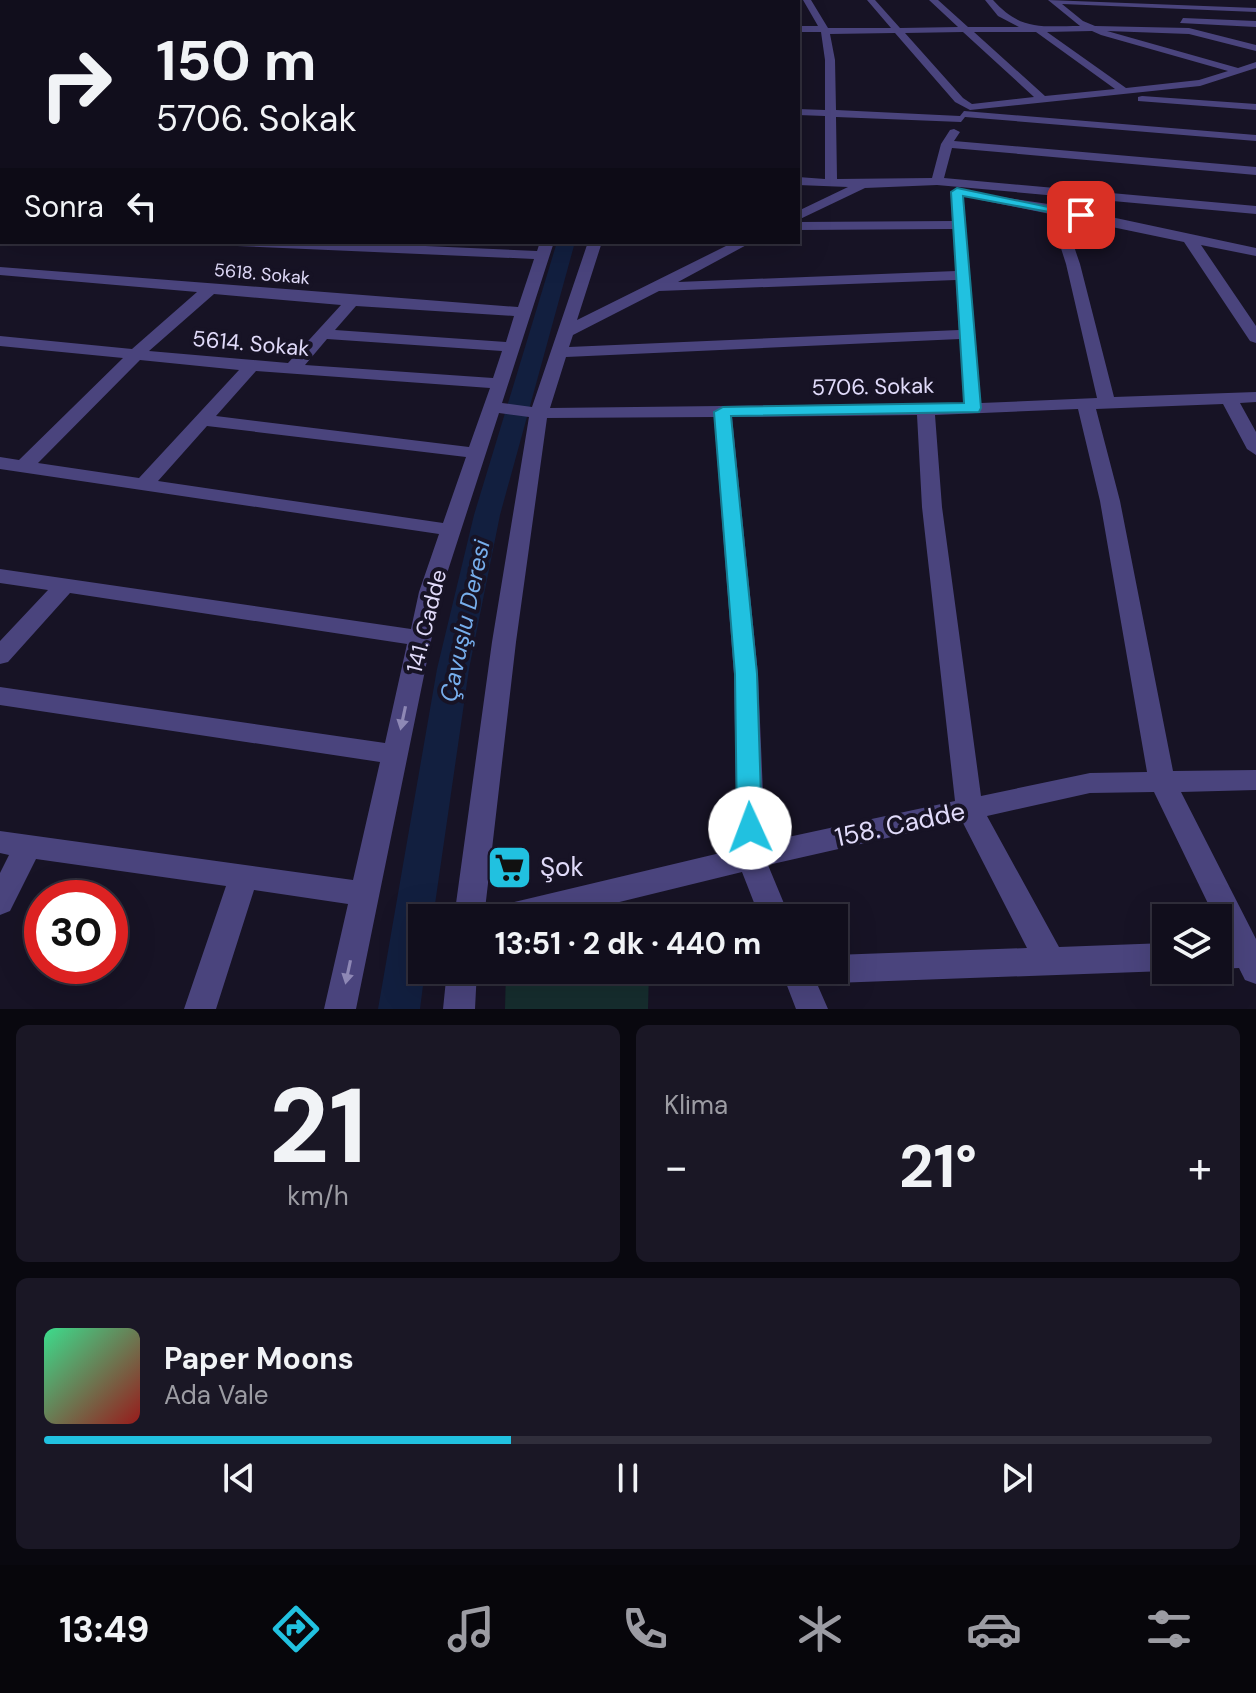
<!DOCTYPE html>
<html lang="tr">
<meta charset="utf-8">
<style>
body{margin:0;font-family:"DM Sans",sans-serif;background:#1a1725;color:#f1f3f6;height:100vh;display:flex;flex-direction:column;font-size:30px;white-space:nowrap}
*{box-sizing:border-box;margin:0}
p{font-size:26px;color:#9c9ca3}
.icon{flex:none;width:44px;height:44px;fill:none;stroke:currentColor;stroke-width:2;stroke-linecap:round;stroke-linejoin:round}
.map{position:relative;height:1009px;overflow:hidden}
.details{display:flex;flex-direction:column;gap:16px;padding:16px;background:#09080f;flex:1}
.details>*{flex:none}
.hud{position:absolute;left:0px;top:0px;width:800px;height:244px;box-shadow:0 8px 32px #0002,0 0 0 2px #302e3b;background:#110e1c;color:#f1f3f6;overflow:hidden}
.tools{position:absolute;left:1152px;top:904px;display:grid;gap:16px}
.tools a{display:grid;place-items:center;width:80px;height:80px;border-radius:0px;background:#110e1c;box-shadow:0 8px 32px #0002,0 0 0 2px #302e3b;font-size:40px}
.speed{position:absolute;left:24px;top:880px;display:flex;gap:16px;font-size:40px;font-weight:700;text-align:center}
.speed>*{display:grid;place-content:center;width:104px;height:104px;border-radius:50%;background:#110e1c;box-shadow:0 8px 32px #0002,0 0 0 2px #302e3b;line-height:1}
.speed .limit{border:12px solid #d22;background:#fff;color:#111}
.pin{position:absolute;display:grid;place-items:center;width:68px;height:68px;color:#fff;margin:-34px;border-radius:16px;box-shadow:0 4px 12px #0006}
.me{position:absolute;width:88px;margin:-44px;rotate:358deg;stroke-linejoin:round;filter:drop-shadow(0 0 6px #0008)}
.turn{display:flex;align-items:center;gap:28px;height:168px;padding:0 24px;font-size:36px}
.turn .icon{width:104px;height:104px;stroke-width:2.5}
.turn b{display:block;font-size:56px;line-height:68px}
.then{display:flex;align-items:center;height:76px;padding:0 24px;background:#0003;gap:16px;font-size:30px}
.big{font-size:60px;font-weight:700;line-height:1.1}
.details .widget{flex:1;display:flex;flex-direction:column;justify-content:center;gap:12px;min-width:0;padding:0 28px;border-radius:12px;background:#1a1725}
.details .dial{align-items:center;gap:0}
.dial b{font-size:104px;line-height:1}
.song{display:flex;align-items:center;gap:24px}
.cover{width:96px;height:96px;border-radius:12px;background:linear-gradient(135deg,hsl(150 70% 55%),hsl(0 70% 35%))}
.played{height:8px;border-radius:4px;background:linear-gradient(90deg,#21c1e0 40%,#302e3b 40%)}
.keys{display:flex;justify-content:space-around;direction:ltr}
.heat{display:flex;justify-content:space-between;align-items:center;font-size:44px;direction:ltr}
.details .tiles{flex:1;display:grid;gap:16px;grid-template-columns:1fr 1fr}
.widget:last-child{grid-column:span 2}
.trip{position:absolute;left:408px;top:904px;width:440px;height:80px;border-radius:0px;background:#110e1c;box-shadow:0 8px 32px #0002,0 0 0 2px #302e3b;font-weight:700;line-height:80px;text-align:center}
.tab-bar{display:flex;height:128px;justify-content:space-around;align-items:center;background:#07060b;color:#9c9ca3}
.tab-bar .icon{width:56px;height:56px}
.tab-bar .active{color:#21c1e0}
.tab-bar b{font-size:36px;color:#f1f3f6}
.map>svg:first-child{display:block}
</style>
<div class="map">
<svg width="1256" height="1009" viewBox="0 0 1256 1009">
<rect width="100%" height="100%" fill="#171325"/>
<path fill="#162d2e" d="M506,970H649L648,1009H505Z"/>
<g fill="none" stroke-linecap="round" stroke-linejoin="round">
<path fill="#121f3f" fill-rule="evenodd" d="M557,242H575L500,515L469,669L433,918H422V970H425L420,1009H378L437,669L474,515Z"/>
<path fill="#4a447d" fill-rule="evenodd" d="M2,0H10L2,4Z
M317,0H326L316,2Z
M545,0H631L543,2Z
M653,0H661V2H653Z
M707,0H716L717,2H708Z
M760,0H768L769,2H761Z
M803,0H811L828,28H891L867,0H875L900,28L958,27L929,0H938L968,27H1019L998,16L985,0H993C1021,31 1041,26 1080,26L1048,0L1256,8V12L1062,4L1083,21L1095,26L1189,28L1256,45V51L1189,34L1107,31L1238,68L1256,62V68L1200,86L970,110L955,102L895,33L830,34L835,60L836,110L960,116L964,111L1256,135V141L965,117L961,122L836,117L837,179L932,178L941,144L950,130L954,129L960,132L954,141L1256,167V175L952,148L944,178L1256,206V214L937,185L865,188L798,220V211L848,187L798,185V177L825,179V116L798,115V109L825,110V60L821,32H798V26H818ZM1092,31L1101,35L1228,71L1199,80L1126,88L1047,32ZM963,32L1034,97L972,104L963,98L905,33ZM974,32H1036L1115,89L1045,96Z
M1183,18L1256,21V27L1180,23Z
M0,41H2V47H0Z
M0,74H2V80H0Z
M1142,96L1256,104V110L1138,101V97Z
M0,104H2V111H0Z
M0,129H2V135H0Z
M0,146H2V152H0Z
M957,188L963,192L981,403L1097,398L1066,264L1050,214L981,200V194L1055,205L1256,248V256L1201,245L1256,326V343L1250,341L1184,242L1064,217L1080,264L1114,397L1256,392V402L1240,403L1256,432V455L1247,449L1223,404L1096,409L1120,501L1173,771L1256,770V790L1181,792L1256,939V984L1245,980L1239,968L1218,969V941H1226L1218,918H1215L1154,792L1090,793L987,816L1059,947L1166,943V971L834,983L823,979L819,970H834V955L1027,948L962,821L768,865L790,918H760L742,872L554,918H487L491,909L502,905L737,849L734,674L714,417L547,418L516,642L484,918H454L492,642L529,417L499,413L441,592L356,1009H324L348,904L254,890L216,1009H184L226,886L36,859L10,911L0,915V873L9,855L0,853V831L353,880L380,762L0,705V687L385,743L407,644L70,593L8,662L0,664V641L48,590L0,583V569L411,629L419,592L439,534L0,469V457L19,460L123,358L0,346V336L132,349L197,292L0,275V267L518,307L534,259L237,246L230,242H335L537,251L540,242H554L502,403L532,407L588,242H602L577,320L734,242H752L678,282L956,271L953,229L798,230V222L952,221L951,192ZM956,280L959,330L569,347L573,335L659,291ZM214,294L341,305L288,363L149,351ZM356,306L514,316L506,342L335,330ZM327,339L502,351L493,378L305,365ZM960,339L964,403L550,408L566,357ZM140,360L239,370L139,478L38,463ZM256,371L490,388L469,447L216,416ZM1078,409L1100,501L1147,772L1090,773L981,796L942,507L935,415ZM917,415L922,507L955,801L765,842L758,674L732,417ZM207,426L466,457L443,523L158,481Z
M2,196V204L0,205V197Z
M0,217H2V225H0Z
M447,970H477L475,1009H443Z
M781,970H811L828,1009H796Z"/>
<path fill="#c671eb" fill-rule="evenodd" d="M0,47H2V53H0Z"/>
</g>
<defs><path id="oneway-solid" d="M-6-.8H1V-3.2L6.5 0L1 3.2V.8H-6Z" transform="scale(2)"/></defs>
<g fill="#8e88b5">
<use href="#oneway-solid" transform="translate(403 718) rotate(102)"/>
<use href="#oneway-solid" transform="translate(348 972) rotate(102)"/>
</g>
<path fill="#21c1e0" stroke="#157d92" stroke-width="2" d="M957,188L1087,215L1081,218L963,196L981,408L979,412L731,416L757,674L762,828L759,835L750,838L741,835L737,828L735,674L714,412L723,407L964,403L951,192Z"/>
<defs>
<symbol id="supermarket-square" viewBox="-11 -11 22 22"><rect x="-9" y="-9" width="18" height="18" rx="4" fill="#21c1e0" stroke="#171325"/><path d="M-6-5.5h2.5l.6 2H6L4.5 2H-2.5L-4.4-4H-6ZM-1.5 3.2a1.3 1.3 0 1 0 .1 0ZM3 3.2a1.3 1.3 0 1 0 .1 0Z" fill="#111"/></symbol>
</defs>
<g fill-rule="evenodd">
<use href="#supermarket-square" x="484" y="842" width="51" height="51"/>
</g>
<g text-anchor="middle" stroke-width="8" stroke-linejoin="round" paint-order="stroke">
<g font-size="18" fill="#e1dbfa" stroke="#171325">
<text transform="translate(262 274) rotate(5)" y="6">5618. Sokak</text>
</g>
<g font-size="22" fill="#e1dbfa" stroke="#171325">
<text transform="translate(251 343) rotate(5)" y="8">5614. Sokak</text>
<text transform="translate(873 386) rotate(-1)" y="8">5706. Sokak</text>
<text transform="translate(426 621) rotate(-76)" y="8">141. Cadde</text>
</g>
<g font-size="24" font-style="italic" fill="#77aeec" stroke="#171325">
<text transform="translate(465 621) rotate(-78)" y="8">Çavuşlu Deresi</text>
</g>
<g font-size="26" fill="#e1dbfa" stroke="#171325">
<text transform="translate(900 824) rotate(-12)" y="9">158. Cadde</text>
</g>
<g font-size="26" fill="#e1dbfa" stroke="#171325" text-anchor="start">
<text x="540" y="876">Şok</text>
</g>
</g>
</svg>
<div class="tools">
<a><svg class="icon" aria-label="layers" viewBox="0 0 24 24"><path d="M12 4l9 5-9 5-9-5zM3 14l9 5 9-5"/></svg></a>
</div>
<div class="speed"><div class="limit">30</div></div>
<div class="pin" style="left:1081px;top:215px;background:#d93025"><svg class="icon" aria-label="arrive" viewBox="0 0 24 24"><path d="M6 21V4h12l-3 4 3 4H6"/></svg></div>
<svg class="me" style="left:750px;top:828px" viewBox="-20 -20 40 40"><circle r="19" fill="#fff"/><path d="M0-13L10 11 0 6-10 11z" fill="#21c1e0"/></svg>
<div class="trip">13:51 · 2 dk · 440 m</div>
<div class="hud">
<div class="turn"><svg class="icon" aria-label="right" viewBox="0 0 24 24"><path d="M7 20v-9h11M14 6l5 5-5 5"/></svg><div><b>150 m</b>5706. Sokak</div></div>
<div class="then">Sonra<svg class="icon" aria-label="left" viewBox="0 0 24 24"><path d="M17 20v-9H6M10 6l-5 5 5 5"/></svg></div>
</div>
</div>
<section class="details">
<div class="tiles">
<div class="widget dial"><b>21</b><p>km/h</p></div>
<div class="widget"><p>Klima</p>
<div class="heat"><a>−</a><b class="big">21°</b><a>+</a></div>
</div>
<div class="widget">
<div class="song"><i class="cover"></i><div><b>Paper Moons</b><p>Ada Vale</p></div></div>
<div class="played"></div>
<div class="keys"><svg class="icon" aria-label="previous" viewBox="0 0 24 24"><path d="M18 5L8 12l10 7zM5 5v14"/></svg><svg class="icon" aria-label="pause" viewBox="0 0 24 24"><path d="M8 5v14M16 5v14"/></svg><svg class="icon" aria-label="next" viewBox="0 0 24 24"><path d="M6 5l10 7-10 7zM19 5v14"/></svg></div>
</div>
</div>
</section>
<nav class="tab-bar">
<b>13:49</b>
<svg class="icon active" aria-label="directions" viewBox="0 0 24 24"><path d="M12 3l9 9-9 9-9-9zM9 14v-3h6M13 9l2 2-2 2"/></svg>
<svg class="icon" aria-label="music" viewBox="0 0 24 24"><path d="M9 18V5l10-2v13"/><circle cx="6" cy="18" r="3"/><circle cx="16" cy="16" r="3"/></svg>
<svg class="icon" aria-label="phone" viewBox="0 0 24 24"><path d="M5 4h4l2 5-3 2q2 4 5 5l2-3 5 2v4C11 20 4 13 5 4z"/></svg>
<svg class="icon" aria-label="climate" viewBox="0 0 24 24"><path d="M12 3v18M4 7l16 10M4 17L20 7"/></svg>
<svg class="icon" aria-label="car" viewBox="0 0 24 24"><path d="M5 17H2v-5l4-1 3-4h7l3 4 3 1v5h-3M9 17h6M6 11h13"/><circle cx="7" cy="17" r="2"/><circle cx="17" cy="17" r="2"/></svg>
<svg class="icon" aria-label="filters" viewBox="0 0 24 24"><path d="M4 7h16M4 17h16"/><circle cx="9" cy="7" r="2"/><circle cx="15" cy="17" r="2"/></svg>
</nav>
